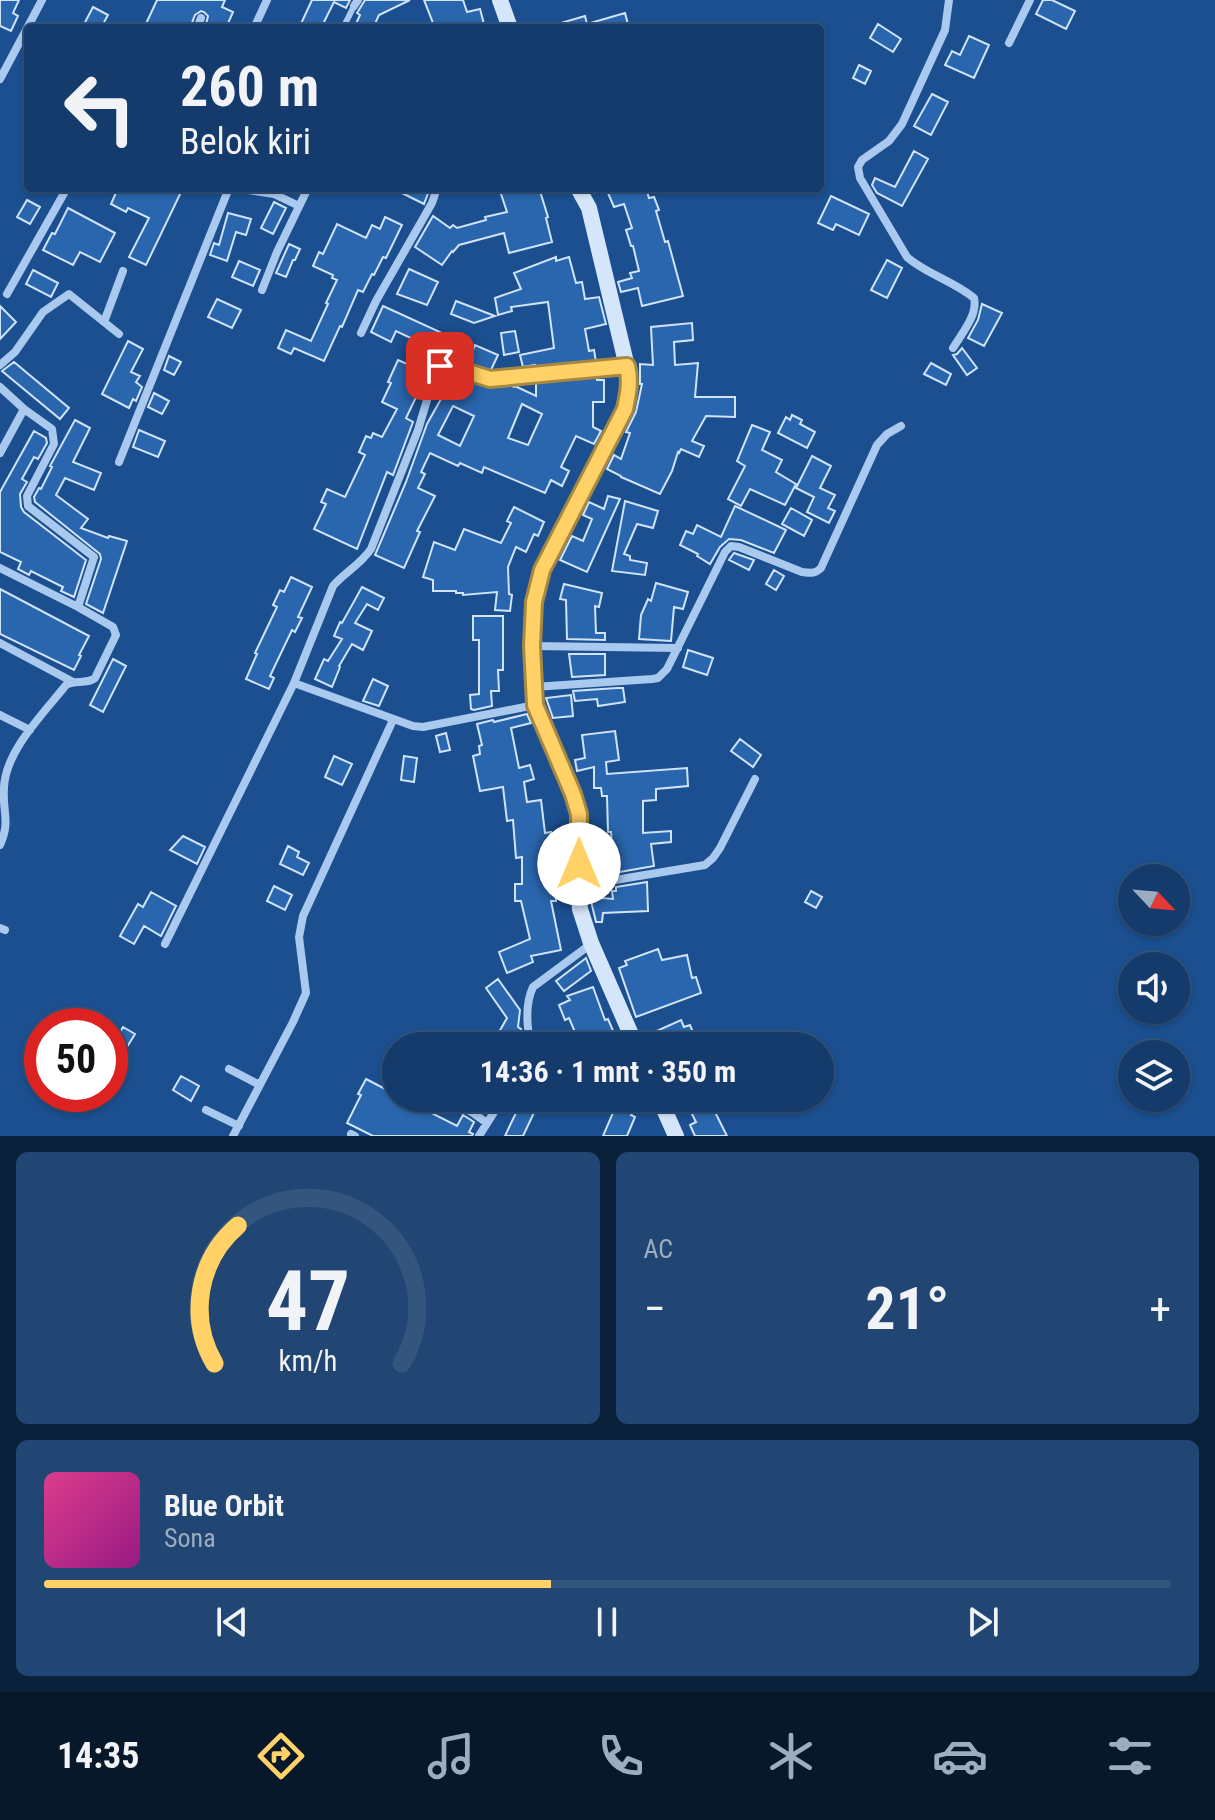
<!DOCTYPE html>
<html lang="id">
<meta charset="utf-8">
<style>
body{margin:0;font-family:"Roboto Condensed",sans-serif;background:#214673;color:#f1f3f6;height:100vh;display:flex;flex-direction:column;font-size:30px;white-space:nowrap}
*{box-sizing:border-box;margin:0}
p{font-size:26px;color:#9dadc1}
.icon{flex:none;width:44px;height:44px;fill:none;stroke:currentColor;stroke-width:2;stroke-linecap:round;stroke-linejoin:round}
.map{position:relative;height:1136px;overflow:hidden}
.side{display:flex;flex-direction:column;gap:16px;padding:16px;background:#0b203b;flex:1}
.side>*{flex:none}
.hud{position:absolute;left:24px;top:24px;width:800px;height:168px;border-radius:8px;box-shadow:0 2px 6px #0004,0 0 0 2px #33557e;background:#143b6b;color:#f1f3f6;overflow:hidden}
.needle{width:52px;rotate:116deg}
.buttons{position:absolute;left:1118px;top:864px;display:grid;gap:16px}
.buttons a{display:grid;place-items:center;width:72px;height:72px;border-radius:50%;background:#143b6b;box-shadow:0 2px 6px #0004,0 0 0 2px #33557e;font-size:40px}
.speed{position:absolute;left:24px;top:1008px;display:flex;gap:16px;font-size:40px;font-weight:700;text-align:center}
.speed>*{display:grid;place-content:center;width:104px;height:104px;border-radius:50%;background:#143b6b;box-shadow:0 2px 6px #0004,0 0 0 2px #33557e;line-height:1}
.speed .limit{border:12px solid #d22;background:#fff;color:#111}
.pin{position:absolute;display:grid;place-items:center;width:68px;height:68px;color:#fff;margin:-34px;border-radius:16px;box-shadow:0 4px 12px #0006}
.me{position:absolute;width:88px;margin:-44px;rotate:0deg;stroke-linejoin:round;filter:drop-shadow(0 0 6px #0008)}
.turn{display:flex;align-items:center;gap:28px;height:168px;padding:0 24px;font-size:36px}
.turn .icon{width:104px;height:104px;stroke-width:2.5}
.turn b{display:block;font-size:56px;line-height:68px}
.big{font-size:60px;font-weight:700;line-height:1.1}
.side .tile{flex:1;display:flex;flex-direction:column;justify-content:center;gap:12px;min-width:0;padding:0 28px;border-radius:12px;background:#214673}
.side .dial{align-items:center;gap:0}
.dial svg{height:208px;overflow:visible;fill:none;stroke:#33557e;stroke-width:7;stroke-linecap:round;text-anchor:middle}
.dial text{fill:#f1f3f6;stroke:none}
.song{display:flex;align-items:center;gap:24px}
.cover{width:96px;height:96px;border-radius:12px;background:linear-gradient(135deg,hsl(330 70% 55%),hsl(310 70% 35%))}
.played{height:8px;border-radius:4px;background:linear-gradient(90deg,#ffd166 45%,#33557e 45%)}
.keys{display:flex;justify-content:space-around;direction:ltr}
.heat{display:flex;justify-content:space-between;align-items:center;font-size:44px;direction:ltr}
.side .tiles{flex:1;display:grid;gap:16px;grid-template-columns:1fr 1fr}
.tile:last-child{grid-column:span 2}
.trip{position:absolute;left:382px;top:1032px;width:452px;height:80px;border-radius:40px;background:#143b6b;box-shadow:0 2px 6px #0004,0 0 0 2px #33557e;font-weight:700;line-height:80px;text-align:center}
.tabs{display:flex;height:128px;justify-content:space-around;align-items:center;background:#08182b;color:#9dadc1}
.tabs .icon{width:56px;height:56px}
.tabs .current{color:#ffd166}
.tabs b{font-size:36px;color:#f1f3f6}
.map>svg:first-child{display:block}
</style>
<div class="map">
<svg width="1215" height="1136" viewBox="0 0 1215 1136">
<rect width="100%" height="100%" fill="#1b4f8f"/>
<path fill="#2a66ad" stroke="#cfe3fa" stroke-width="2" fill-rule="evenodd" d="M0,0H19L13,13L18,16L11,31L0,26Z
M157,0H225L222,7L233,12L226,28H205L208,16L204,12L201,11L195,15L190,28H144Z
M312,0H350L346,8L334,2L321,28H299Z
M365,0H410L379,15L373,28H354L360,15L357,13Z
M424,0H463L467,12L480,9L485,28H435Z
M1043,0H1052L1075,11L1066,29L1036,14Z
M93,7L108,15L101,28H82Z
M625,13L629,28H554V25L585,16L587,24Z
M878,24L901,39L893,52L870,38Z
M969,36L989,45L974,78L945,65L952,51L960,55Z
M859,65L871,71L865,84L853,78Z
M932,94L948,102L931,135L914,126Z
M914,151L928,159L902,206L877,193L872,185L875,178L895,187Z
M118,188H183L146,265L129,257L149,218L128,208L126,212L111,204Z
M392,188H430L424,204Z
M509,188H539L548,217L546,218L552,242L509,253L504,233L459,245L453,252L452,251L442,265L415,247L433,216L450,228L453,225L457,228L486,220L485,217L507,212L500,191Z
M621,188H646L649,198L654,197L659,210L656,211L665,242L668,241L683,296L642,306L638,288L621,292L618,282L632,278L630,273L639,271L633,246H631L626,230L632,228L624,204L614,207L608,193Z
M831,196L869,214L859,235L836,224L833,230L818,223Z
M27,200L40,207L30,224L17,217Z
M274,202L286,208L273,234L261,228Z
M68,208L115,233L100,262L80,252L73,265L43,250L52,233L55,234Z
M228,213L251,219L246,235L236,232L227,261L210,255L214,243L219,245Z
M385,217L402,225L386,258L383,257L374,275L372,274L363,292L358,290L342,327L340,326L324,361L294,348L291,354L278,348L286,330L311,341L328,304L326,303L337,280L332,278L333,275L313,266L319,252L323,254L337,224L366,238L372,225L380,229Z
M289,244L300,249L295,260H293L286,277L276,273Z
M556,257V261L569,257L576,283L582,282L585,299L599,297L606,324L585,329L589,351L594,350L596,362L535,368V365L523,367L520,355L554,348L548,302L511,307L512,311L498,315L495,298L521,289L514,273Z
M887,260L902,268L887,298L871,290Z
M239,261L260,270L253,286L232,277Z
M409,269L438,282L427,305L397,294Z
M33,270L58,283L51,297L26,284Z
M217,299L241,310L232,328L208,317Z
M456,301L495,316L474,323L451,314Z
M982,304L1002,313L984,346L968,338L978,320Z
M0,306L16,322L0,339Z
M383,306L440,332L444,335L446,343L456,341L473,350L475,345L498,355L490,372L447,358L438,359L431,366L423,390L420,389L406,418L413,422L393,475L387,472L357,549L314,529L326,504L321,502L327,489L345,497L365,455L359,452L366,436L371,438L373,433L382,437L397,409L382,402L391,383L388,382L398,360L407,364L415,340L396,331L391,342L371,332Z
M692,323L693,340L674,342L675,365L698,363L695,397H735V417L706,416L692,441L704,446L699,457L681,449L679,453L678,452L672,471L660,494L621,477V476L607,469L614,455L621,459L630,433L626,432L636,412L642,384H640V364L653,365L651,327Z
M515,331L519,352L504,355L501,333Z
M128,341L143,349L131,372L140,376L136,382L142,387L136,401L133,399L129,408L102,394Z
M962,348L977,368L967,375L953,355L957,354Z
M169,356L181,362L174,375L164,370Z
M14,362L69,408L60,419L2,371Z
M931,363L951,374L946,385L924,374Z
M445,372L488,386L508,384L514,387L515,386L536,396V382L597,376V380H604V402H593V427L601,431L594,444L576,436L561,467L569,471L562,486L551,480L545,493L484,467L482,473L460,463L458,466L430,453L421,472L425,474L418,488L435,496L417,531L420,532L404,568L375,555L406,482L427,424L441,399L435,396L442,374ZM522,404L542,414L528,445L508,438ZM453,406L474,416L460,446L438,435Z
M154,393L169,401L162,414L148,407Z
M792,415L802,420L800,424L815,432L807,448L778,433L786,417L790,420Z
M75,420L90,428L73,462L101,473L94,490L65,478L56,495L88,519L81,528L108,538L109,536L127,541L103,613L86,604L101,559L100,554L35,502L34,497L39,488L41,489L52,467L50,466Z
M752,425L770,432L762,450L782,460L776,472L796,484L785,505L750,489L741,506L728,499L745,466L737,461Z
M139,430L165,441L158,457L133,447Z
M34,431L46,438L47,443L38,459L34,457L22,479L27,482L20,494L21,507L24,512L86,560L74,597L61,591L63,587L31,571L29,575L18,569L21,562L0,552V492Z
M812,456L831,466L820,488L835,495L828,508L835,511L829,523L807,512L814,497L796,488Z
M608,496L620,499L587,572L560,560L572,536L583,541L592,519L583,515L589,502L604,509Z
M625,501L658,511L653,528L637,524L624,554L630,556V560L647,563L645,575L612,571Z
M735,506L786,530L774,553L741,540L729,539L720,547L710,564L697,556L698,554L680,545L686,531L693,534L697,525L721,537Z
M514,507L544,522L538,536L534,534L526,552L516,547L508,567L509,594L512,595L510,611L495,610L497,592L463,595V593H456V591H433V580L423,577L434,542L455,550L464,529L501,543L511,523L507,521Z
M791,508L812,520L804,536L782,524Z
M734,553L754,560L749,570L729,560Z
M774,570L784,576L776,590L766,584Z
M291,577L312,587L298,617L302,618L295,632L292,630L270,676L274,678L269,689L246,679L257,654L255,653L277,607L273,605L280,590L284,592Z
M656,583L688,592L683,609L674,607L671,641L639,639L641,615L648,599L651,601Z
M564,584L602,593L599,607L595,606L596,633H605V640L567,639L566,600L560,599Z
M362,587L384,598L378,610L367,604L355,623L372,631L363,650L352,644L339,666L340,667L332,687L315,679L324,659L328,661L342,639L334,636L340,622L342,623Z
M0,589L89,636L79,655L81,656L74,670L0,634Z
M473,616H503V670H498L499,691H491L492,706L474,710L471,709L470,695L479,694V640H473Z
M688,650L713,658L707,675L683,667Z
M569,654H605V675L572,677Z
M113,659L126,666L103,712L90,705Z
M373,679L388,686L379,706L363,701Z
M617,688H623L625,702L598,706L597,699L575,701L573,691Z
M571,695L573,716L553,718L546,698Z
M527,714L531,723L511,728L519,768L530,765L534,779L524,782L527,802L541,800L545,833L551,832L553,880H556V901H551L561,950L531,956L533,962L507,973L499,952L530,939L521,901H515V884H522V857L516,858L513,820L507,821L503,787L480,791L473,756L480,754L479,746L482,745L477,724L493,720L494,722Z
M615,731L619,760L606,762L607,774L687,768L688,786L656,789V800L643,801V833L671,831V842L651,844L654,866L614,873L611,832H608L607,796H602L601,788H594V767L577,771L575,760L585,758L582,735Z
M446,733L450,750L440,752L436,736Z
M740,739L761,755L753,767L731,751Z
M334,756L352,764L342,785L325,777Z
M404,756L417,758L414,782L401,780Z
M183,836L205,847L197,864L170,850Z
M288,846L299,852L297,857L309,863L303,875L280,864Z
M647,882L648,911L603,913L602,922H596L590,897L613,899L612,891H616V887Z
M274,886L292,895L285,910L267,901Z
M811,891L822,897L816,908L805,902Z
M151,892L176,906L161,936L144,926L134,944L120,936L138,904L143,907Z
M658,949L662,960L687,955L692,978L696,977L701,993L636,1017L619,968L627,965L625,961Z
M586,958L591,971L564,991L556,981Z
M498,979L520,1010L518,1027L521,1029L516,1043L522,1046H491L507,1018L486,988Z
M593,987L605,1020L608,1019L614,1033L610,1034L615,1046H581L569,1018L565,1020L559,1005L570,1000L567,996Z
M681,1020L684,1027L690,1025L695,1037L673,1046H656L650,1034Z
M123,1027L135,1034L127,1047L115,1040Z
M181,1076L199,1086L191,1101L173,1090Z
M366,1079L389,1091L396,1095V1098H402L457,1126L463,1115L474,1122L469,1132L473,1134L472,1136H373L347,1123L361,1095L358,1094Z
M460,1098H492L485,1112Z
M523,1098H541L523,1136H505Z
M684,1098H708L727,1136H695L690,1125L696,1122Z
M623,1107L633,1111L631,1115L635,1117L627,1136H603L615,1108L621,1111Z"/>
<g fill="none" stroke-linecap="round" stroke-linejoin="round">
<path stroke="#a9c9ee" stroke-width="6" d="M343,28L354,6"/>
<path stroke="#a9c9ee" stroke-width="8" d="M949,0L945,30L902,124L889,141L862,160L858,167L860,178L907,257C926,274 954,281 974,298C978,315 962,333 953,348
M354,6L358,0
M197,28L201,18
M254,28L267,0
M1009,43L1030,0
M0,79L42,0
M235,188L274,194L299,206
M262,290L277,252L308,188
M7,294L67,188
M104,322L123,271
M361,333L376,301L432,203L437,188
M0,365L15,352L43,312L69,294L119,334
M0,387L24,409L52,429L54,444L27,496L28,506L94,557L78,607L0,568
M0,453L24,409
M119,462L229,188
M0,643L73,682
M532,646L678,648
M294,683L413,726L423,727L535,705
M534,687L652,679L658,678L667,669L725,552L731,546L739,547L802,572C811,573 815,574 821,568L877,445L887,434L901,426
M0,715L30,730
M0,845C11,821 2,811 4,788C5,751 44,713 66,685C75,679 86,685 95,678L116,635L113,627L78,607
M579,886L705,865L713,858L720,848L755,779
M0,928L5,930
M165,944L294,683L333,586C345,572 360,565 371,549L418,430L436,370L440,366L446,365L490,379L627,366
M531,1046C527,1028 525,1004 533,987L591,944
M393,1068L396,1070
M229,1069L260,1085
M446,1098L473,1113L487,1123
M206,1110L239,1126
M351,1134L355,1136
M233,1136L293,1022L306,993L299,937L303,916L393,720
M479,1136L503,1098"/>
<path stroke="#d6e6fa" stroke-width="16" d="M500,0L510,28
M578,188L589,208L629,375V391L625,409L542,570L534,602L532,646L535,705L573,794L579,814L581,842L578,886L580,909L591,943L636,1046
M659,1098L676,1136"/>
</g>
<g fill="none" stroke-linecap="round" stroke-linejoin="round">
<defs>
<path id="route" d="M440,366L446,365L490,379L627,366C631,381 628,394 625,409L542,570L534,602L532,646L535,705L573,794L579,814V864"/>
</defs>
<use href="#route" stroke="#a68842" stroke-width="20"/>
<use href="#route" stroke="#ffd166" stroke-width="14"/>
</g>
</svg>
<div class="buttons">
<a><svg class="needle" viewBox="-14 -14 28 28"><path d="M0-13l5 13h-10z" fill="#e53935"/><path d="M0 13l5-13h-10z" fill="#9dadc1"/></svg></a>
<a><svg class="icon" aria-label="sound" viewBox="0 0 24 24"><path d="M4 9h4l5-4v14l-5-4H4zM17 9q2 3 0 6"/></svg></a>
<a><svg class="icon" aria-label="layers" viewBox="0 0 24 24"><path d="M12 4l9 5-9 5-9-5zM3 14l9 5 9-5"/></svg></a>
</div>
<div class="speed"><div class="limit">50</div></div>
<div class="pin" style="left:440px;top:366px;background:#d93025"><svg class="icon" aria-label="arrive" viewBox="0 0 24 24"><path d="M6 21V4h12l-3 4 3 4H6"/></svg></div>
<svg class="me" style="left:579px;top:864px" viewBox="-20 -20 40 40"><circle r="19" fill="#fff"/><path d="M0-13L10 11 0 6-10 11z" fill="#ffd166"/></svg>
<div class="trip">14:36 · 1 mnt · 350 m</div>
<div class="hud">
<div class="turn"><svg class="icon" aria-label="left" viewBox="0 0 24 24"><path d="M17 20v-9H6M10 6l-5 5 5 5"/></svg><div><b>260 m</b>Belok kiri</div></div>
</div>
</div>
<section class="side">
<div class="tiles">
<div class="tile dial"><svg viewBox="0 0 100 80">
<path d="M14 69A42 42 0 1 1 86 69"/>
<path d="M14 69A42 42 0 0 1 23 16" stroke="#ffd166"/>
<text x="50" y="56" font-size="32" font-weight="700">47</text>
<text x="50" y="72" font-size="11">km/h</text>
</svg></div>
<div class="tile"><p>AC</p>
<div class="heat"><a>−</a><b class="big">21°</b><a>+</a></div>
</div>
<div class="tile">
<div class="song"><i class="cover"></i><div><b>Blue Orbit</b><p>Sona</p></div></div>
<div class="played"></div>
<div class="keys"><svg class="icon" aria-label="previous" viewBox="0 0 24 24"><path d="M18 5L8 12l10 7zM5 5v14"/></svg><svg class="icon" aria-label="pause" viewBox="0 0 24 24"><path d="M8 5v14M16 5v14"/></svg><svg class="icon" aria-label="next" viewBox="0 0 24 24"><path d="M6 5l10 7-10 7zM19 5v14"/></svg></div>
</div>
</div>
</section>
<nav class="tabs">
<b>14:35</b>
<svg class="icon current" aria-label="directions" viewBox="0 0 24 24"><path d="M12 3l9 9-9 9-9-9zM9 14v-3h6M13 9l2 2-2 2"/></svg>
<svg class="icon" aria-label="music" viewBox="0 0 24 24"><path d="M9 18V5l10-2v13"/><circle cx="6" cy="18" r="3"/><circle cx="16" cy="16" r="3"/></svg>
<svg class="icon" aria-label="phone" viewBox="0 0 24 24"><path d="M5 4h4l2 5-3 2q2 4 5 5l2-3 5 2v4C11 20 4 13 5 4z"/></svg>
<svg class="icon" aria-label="climate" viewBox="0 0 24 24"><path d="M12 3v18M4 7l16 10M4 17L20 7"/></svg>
<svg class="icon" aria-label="car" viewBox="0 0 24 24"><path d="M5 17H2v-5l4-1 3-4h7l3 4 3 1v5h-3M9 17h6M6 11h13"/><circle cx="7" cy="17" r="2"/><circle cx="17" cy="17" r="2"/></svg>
<svg class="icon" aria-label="filters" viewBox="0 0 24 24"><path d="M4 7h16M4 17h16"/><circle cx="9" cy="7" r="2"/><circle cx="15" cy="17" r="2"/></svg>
</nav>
